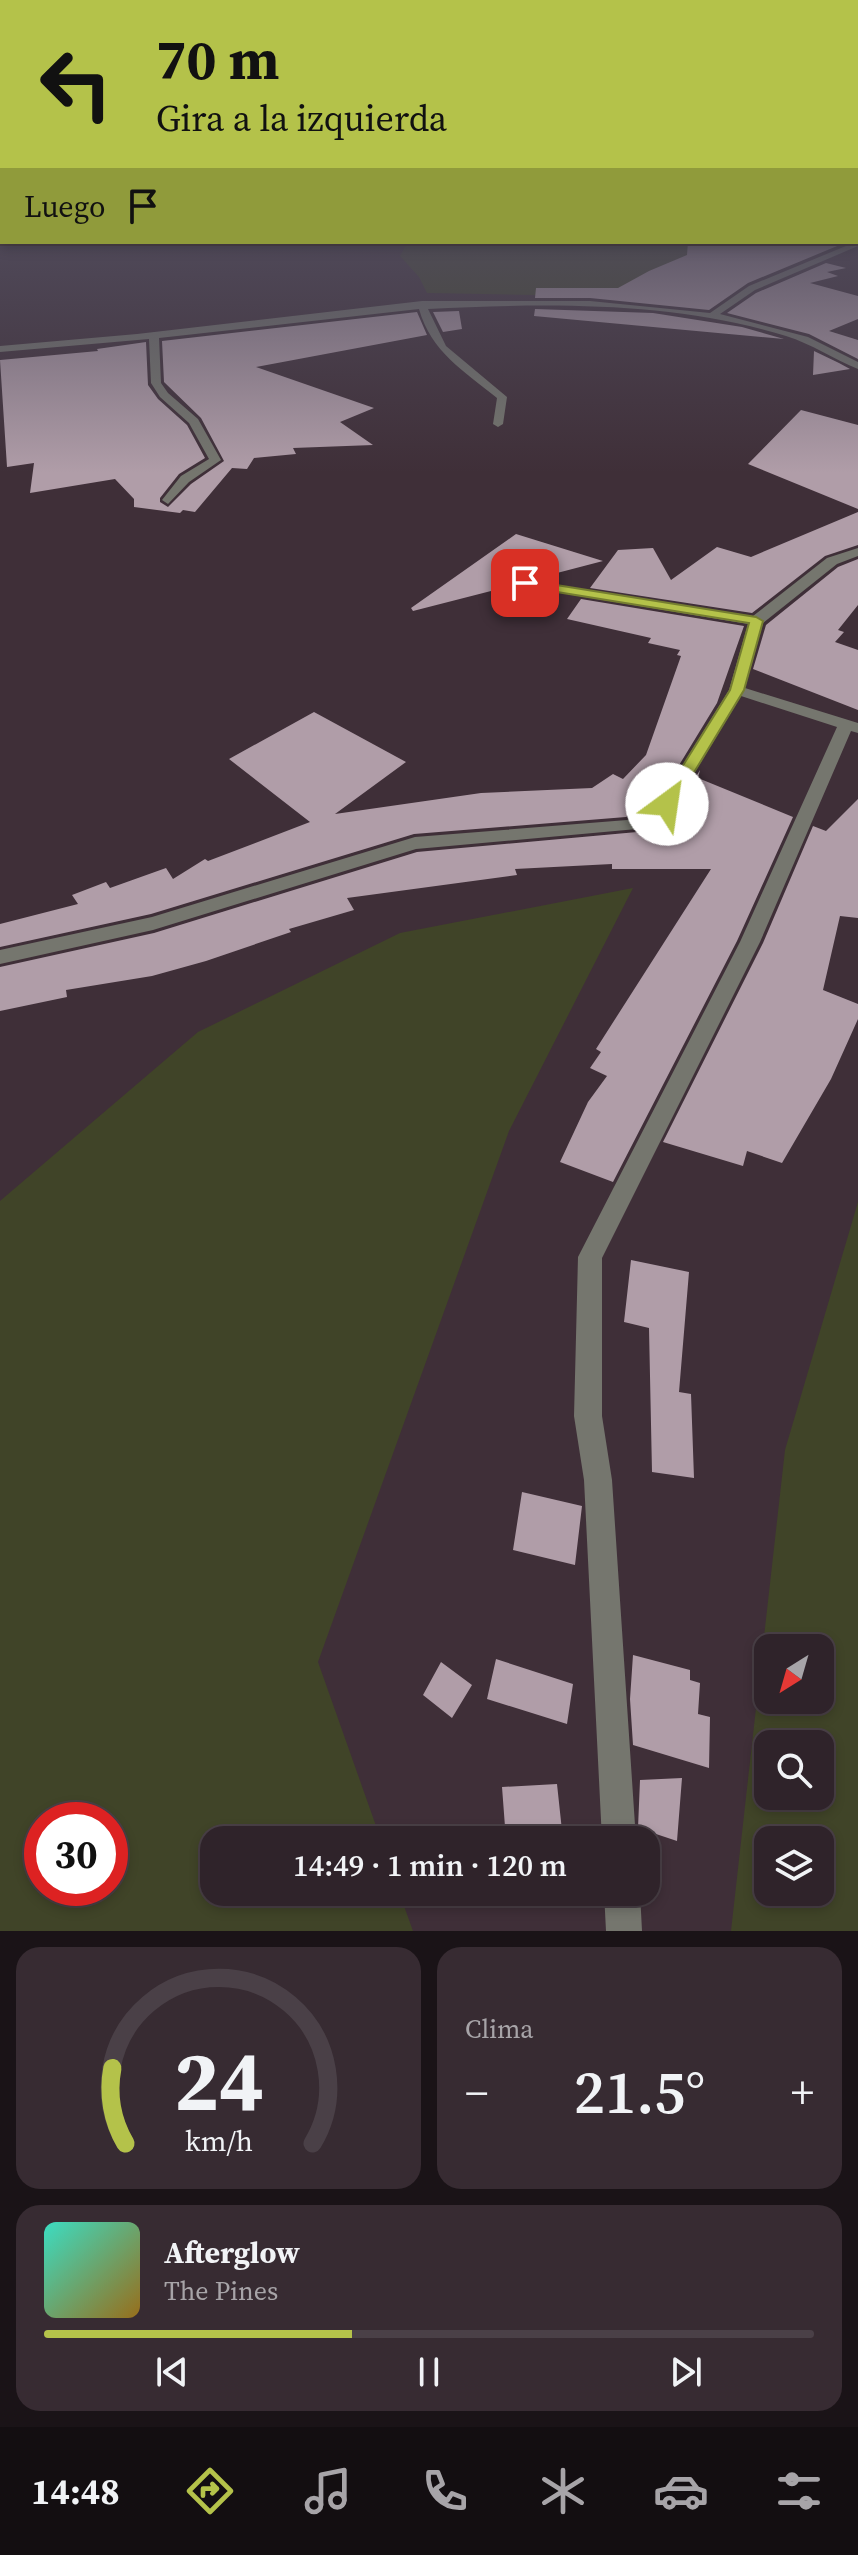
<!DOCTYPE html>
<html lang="es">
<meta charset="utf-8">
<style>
body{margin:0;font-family:"Source Serif 4",serif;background:#372b32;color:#f1f3f6;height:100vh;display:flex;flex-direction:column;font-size:30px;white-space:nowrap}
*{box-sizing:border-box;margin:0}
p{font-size:26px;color:#a7a4a8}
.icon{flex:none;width:44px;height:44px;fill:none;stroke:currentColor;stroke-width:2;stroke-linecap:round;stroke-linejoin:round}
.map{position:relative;height:1931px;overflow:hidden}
.panel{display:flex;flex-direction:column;gap:16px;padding:16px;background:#1a1317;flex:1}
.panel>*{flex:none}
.banner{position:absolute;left:0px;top:0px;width:858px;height:244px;box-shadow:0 4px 12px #0003,0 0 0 2px #4a4047;background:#b4c24a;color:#111;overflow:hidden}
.needle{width:52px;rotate:217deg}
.buttons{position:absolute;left:754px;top:1634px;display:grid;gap:16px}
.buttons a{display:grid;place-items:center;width:80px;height:80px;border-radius:16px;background:#2f232a;box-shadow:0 4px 12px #0003,0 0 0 2px #4a4047;font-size:40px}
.speed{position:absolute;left:24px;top:1802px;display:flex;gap:16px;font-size:40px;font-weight:700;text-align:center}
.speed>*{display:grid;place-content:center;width:104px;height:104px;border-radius:50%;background:#2f232a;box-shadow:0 4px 12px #0003,0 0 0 2px #4a4047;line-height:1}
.speed .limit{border:12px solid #d22;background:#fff;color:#111}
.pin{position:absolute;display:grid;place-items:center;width:68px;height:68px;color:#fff;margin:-34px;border-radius:16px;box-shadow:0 4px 12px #0006}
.me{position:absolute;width:88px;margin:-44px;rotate:31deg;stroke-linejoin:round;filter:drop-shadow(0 0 6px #0008)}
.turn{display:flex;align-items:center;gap:28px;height:168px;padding:0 24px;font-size:36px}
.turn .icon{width:104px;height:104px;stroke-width:2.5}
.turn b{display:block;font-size:56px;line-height:68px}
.then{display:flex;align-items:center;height:76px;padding:0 24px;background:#0003;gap:16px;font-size:30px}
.big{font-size:60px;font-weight:600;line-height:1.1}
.panel .card{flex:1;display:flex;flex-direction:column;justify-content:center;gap:12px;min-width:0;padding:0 28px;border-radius:24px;background:#372b32}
.panel .dial{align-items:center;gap:0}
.dial svg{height:208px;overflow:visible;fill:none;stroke:#4a4047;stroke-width:7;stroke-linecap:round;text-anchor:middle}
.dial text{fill:#f1f3f6;stroke:none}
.song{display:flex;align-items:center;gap:24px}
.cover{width:96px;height:96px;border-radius:12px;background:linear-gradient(135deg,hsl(170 70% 55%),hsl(40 70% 35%))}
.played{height:8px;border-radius:4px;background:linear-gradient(90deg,#b4c24a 40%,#4a4047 40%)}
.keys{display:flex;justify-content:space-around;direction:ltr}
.heat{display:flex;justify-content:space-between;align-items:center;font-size:44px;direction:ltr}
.panel .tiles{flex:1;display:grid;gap:16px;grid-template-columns:1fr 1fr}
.card:last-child{grid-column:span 2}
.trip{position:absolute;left:200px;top:1826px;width:460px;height:80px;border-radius:24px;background:#2f232a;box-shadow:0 4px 12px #0003,0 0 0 2px #4a4047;font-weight:600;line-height:80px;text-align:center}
.tab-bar{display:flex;height:128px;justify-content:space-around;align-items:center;background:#130e11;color:#a7a4a8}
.tab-bar .icon{width:56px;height:56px}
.tab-bar .active{color:#b4c24a}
.tab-bar b{font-size:36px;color:#f1f3f6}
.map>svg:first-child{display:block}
</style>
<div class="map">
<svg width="858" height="1931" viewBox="0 0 858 1931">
<rect width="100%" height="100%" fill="#3f2f38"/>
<path fill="#404428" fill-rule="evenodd" d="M408,242H812L689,298L427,293L419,277L400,256Z
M633,888L509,1131L318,1662L381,1840H214V1892H399L413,1931H0V1201L198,1032L400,933ZM42,1820H110V1888H42Z
M858,1202V1931H731L785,1450ZM768,1648H820V1700H768ZM768,1744H820V1796H768ZM768,1840H820V1892H768Z"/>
<path fill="#b09da8" d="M688,242H841L842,244L748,283L709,310L590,298H535L536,288H618L649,271L687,255Z
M826,263L846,268L827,272L838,276L810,283L858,296V319L829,331L858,340V359L809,334L727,313L756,293Z
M535,309L653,313L742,327L784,339L534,316Z
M459,311L462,329L443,332L433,312Z
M417,312L427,335L256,367L374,408L340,422L373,445L293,448L296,454L254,458L247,469L232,468L195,512L183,510L180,513L134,507V499L115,479L30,493L34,463L7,467L0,360L98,351L97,349L146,342L148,385L158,399L187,425L205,458L179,474L160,498V502L168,507L191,484L224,461L201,418L164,382L162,341Z
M814,351L839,363L850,369L813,375Z
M801,410L858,425V509L748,464Z
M858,512V545L825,556L752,613L590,588L618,550L653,548L671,580L717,547L751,557Z
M516,534L603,561L534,579L520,577L517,584L497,593L491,591L413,611L411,608Z
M858,559V605L838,630L844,632L835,642L858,650V710L753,669L766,625L838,567Z
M581,599L744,626L717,703L659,798L626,817L414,834L151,914L0,947V924L78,904L72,895L106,882L110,888L166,868L173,879L205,859L208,861L310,822L229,759L314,712L406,762L335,814L481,793L592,788L613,774L623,779L646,755L681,656L677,655L680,650L648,643L651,638L567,619Z
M700,770L698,778L793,817L737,941L613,1182L560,1162L588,1102L607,1076L590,1068L601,1052L596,1049L711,869H612V864L515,869L517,875L347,898L354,910L289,929L291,932L206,961L152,976L66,990L67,997L0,1011V967L154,933L417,852L637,832L675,811Z
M858,799V918L840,916L823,990L858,1004V1019L831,1079L782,1163L747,1151L743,1166L663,1142L763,943L813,826L826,831Z
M631,1260L689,1272L679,1392L691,1394L694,1478L652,1472L649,1328L624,1322Z
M522,1492L582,1506L575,1565L513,1550Z
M633,1655L690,1670V1680L700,1683L698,1714L710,1717L709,1768L633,1745L630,1699Z
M496,1659L573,1684L567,1724L487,1699Z
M441,1662L472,1685L452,1718L423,1695Z
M682,1778L677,1841L638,1828L640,1780Z
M557,1784L563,1840H506L502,1787Z
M510,1892H568L570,1905L511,1908Z"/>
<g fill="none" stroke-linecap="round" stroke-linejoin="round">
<path fill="#75766e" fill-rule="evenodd" d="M858,241V246L755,290L720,314L808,337L858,362V369C833,359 812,344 786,336C671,301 547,303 428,309L446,346L507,397L503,424L498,427L493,424L497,398C464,371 431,352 419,309L159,338L161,383L168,393L198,419L221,460L189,482L168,504L162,500L181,476L209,459L189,423L160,397L151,383L149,339L0,352V346L137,334L422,301H590L710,313L749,286Z
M858,548V556L837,564L763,623L745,688L858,723V733L851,731L760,942L602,1258V1416L612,1480L636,1840H602L584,1480L574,1416L578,1257L740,942L837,727L741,696L673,808L637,829L416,849L153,930L0,964V950L152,917L415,837L627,820L661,800L729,690L748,624L525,587L520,586V580L753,616L827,558Z
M604,1892H640L642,1931H606Z"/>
</g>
<linearGradient id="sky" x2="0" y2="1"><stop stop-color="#231a1f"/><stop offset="0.43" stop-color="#524d5e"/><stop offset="1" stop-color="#524d5e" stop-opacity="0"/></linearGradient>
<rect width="858" height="473" fill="url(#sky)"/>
<path fill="#b4c24a" stroke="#757e30" stroke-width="2" d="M525,580L756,617L763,621L744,690L673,807L667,809L659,804L730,690L749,623L520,586L519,583Z"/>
</svg>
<div class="buttons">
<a><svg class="needle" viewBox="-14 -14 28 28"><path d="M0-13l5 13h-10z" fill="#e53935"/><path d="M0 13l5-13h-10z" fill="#a7a4a8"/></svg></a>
<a><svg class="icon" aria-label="search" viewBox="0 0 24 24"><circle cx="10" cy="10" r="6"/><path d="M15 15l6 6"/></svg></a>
<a><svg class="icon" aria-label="layers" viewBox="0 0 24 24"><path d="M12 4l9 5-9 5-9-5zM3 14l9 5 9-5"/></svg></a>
</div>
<div class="speed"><div class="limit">30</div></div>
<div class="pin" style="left:525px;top:583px;background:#d93025"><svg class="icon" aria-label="arrive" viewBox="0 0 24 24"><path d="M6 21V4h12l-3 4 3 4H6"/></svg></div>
<svg class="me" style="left:667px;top:804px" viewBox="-20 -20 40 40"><circle r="19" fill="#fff"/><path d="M0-13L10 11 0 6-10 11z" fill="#b4c24a"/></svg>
<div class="trip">14:49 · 1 min · 120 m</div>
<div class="banner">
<div class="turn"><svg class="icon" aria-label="left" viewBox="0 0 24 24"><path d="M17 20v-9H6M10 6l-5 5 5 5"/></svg><div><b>70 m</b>Gira a la izquierda</div></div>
<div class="then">Luego<svg class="icon" aria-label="arrive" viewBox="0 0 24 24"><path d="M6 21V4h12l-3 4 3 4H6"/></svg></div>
</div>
</div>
<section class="panel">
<div class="tiles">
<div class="card dial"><svg viewBox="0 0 100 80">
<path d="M14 69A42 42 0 1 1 86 69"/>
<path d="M14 69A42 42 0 0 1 9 40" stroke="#b4c24a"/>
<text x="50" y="56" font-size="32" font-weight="700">24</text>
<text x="50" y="72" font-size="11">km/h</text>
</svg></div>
<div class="card"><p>Clima</p>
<div class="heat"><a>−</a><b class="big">21.5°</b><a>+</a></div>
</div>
<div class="card">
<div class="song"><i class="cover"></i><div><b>Afterglow</b><p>The Pines</p></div></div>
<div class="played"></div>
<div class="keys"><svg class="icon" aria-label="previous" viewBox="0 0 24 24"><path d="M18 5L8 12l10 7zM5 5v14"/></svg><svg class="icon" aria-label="pause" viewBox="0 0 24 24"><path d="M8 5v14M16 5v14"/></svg><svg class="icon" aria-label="next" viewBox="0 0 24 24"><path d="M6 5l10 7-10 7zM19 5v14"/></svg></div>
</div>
</div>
</section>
<nav class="tab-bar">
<b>14:48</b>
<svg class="icon active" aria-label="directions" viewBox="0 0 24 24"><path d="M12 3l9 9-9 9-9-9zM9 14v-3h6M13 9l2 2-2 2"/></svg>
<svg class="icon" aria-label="music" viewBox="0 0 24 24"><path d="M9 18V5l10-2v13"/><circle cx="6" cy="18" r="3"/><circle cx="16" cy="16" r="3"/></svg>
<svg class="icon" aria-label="phone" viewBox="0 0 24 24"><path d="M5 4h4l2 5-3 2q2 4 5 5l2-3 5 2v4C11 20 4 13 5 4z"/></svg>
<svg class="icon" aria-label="climate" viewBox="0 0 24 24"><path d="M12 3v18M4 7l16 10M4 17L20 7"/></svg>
<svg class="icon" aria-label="car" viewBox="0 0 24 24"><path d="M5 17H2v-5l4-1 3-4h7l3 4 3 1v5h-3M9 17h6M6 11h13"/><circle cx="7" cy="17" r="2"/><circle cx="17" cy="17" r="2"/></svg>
<svg class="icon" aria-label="filters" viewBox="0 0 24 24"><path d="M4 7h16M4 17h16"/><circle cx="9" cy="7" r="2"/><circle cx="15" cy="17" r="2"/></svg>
</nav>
